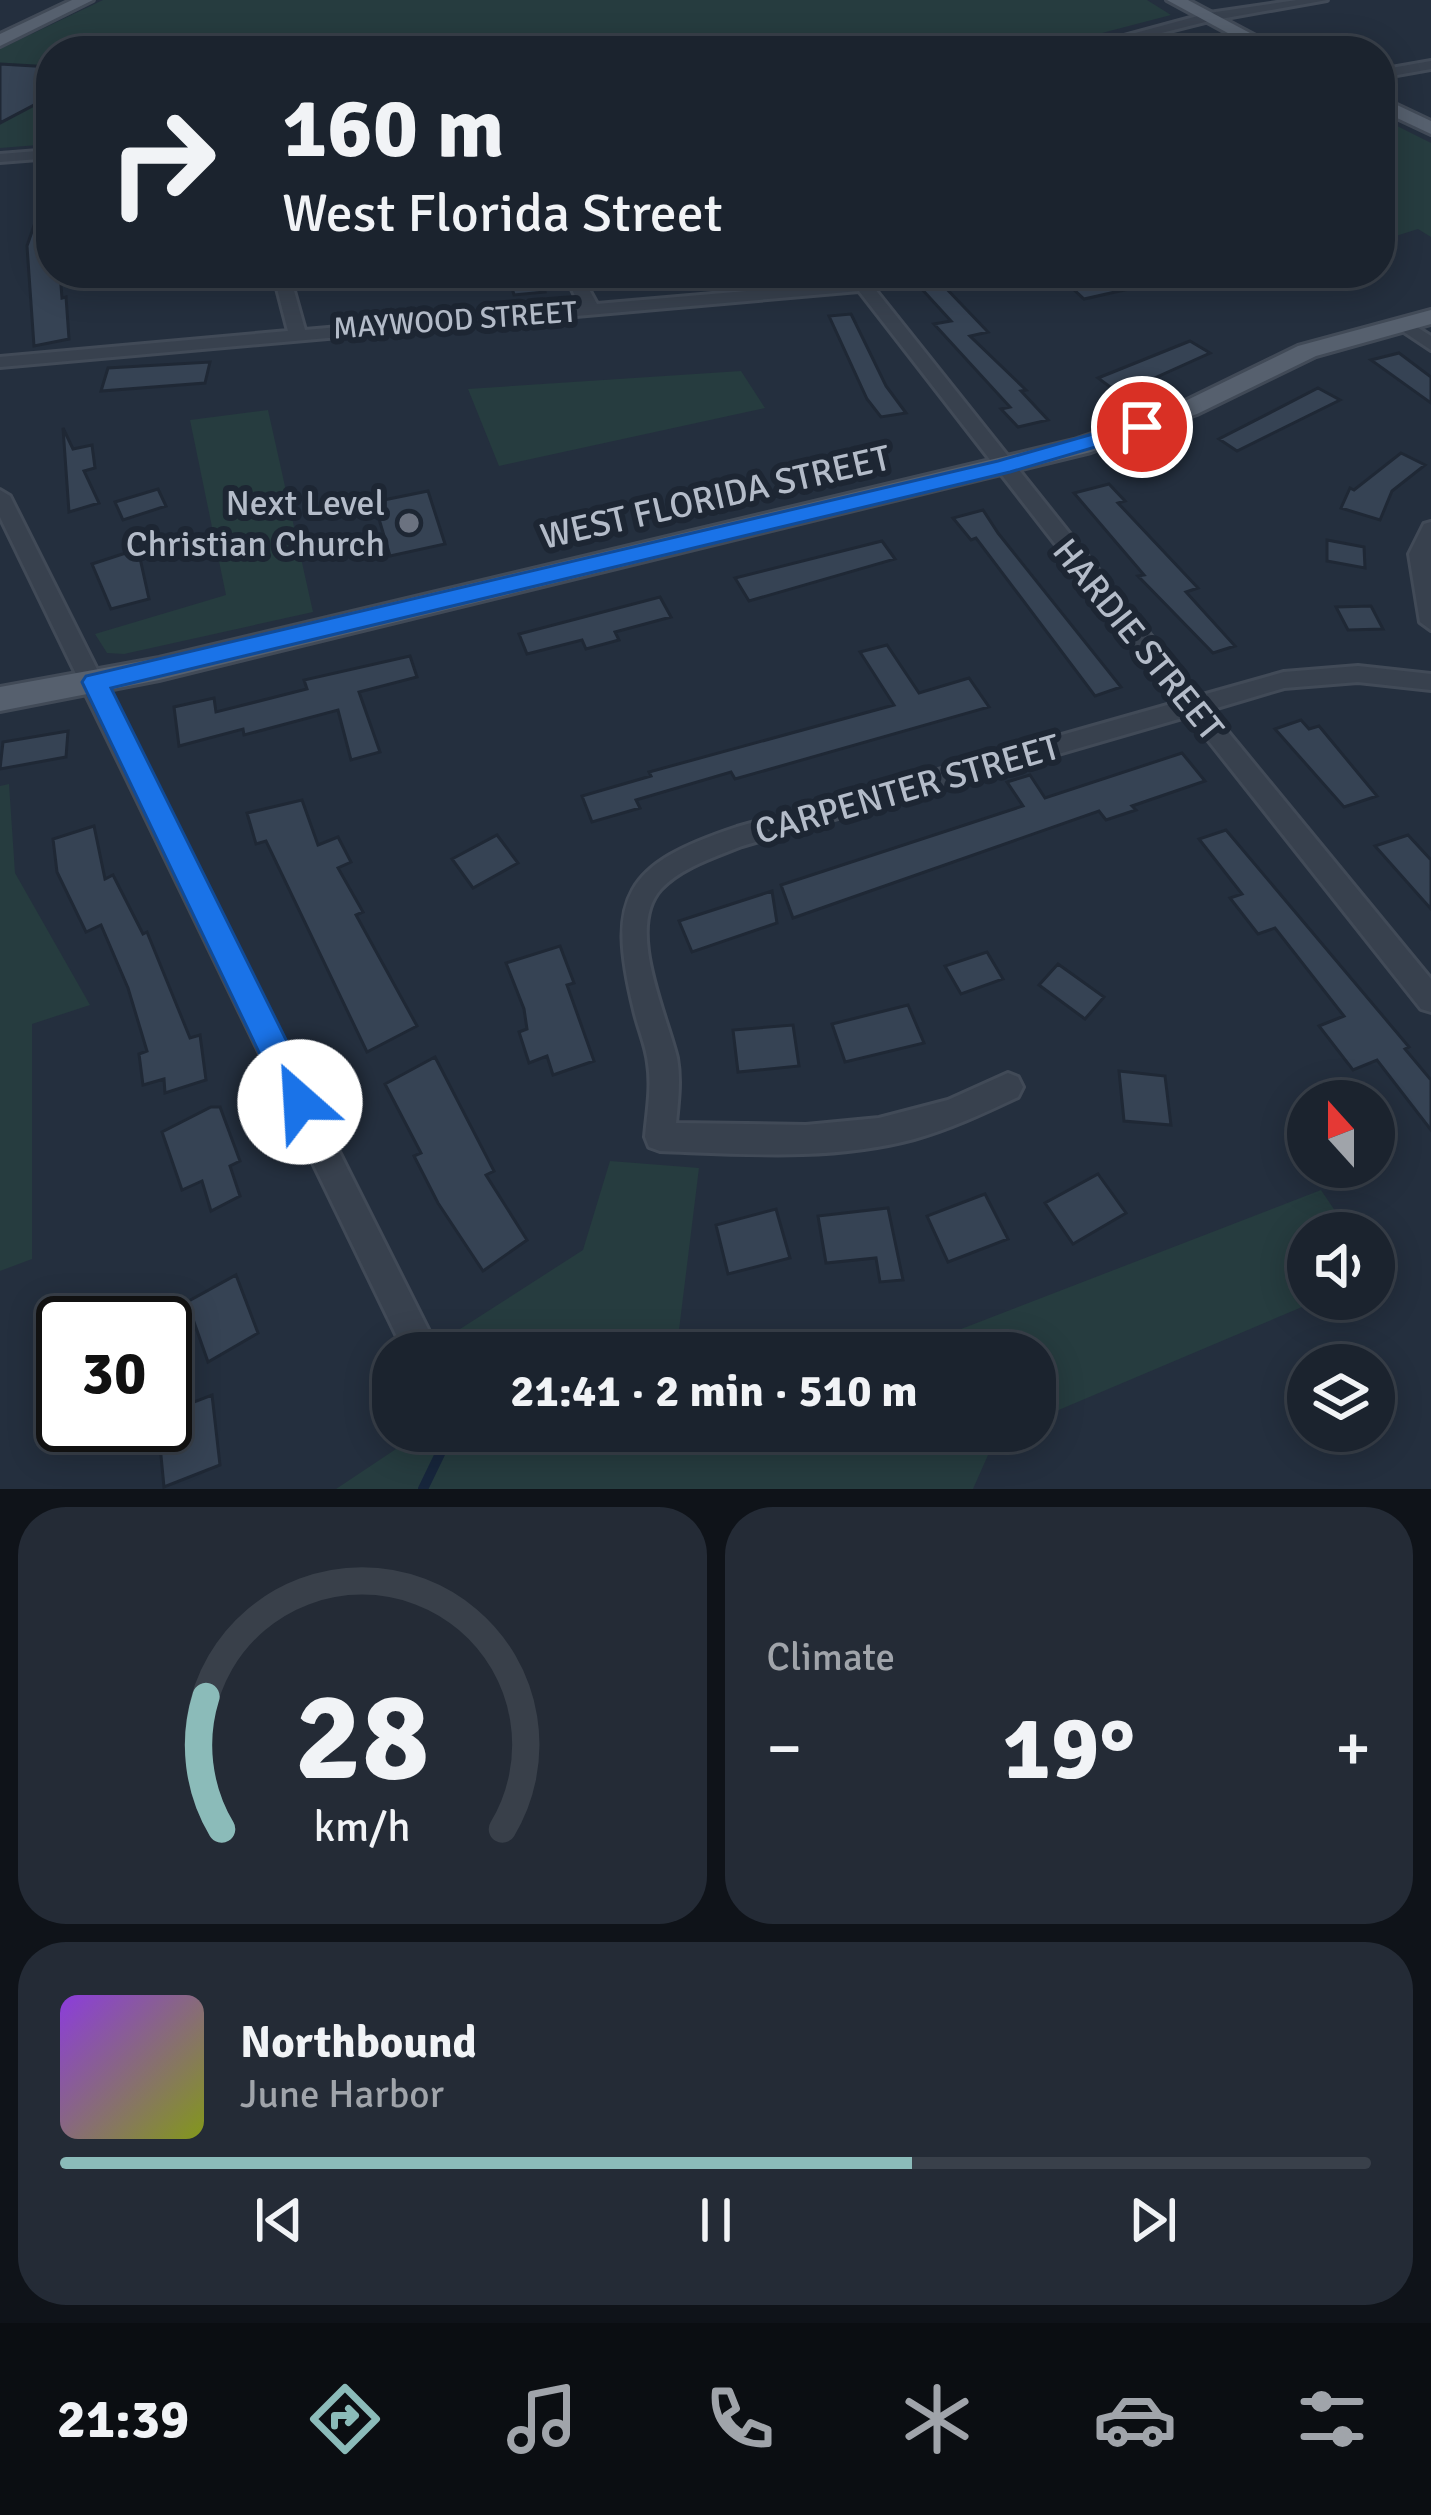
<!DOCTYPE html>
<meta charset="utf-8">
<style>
body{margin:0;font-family:Signika,sans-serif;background:#242b36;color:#f1f3f6;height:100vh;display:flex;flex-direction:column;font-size:45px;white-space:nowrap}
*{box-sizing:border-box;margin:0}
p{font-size:39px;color:#a0a4aa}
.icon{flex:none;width:66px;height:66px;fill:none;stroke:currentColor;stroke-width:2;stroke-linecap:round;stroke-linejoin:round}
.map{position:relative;height:1489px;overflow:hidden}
.drawer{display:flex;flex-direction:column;gap:18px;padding:18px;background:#0f1319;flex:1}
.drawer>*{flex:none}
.banner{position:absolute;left:36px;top:36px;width:1359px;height:252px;border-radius:48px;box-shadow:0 6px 30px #0003,0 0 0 3px #39404a;background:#1b232e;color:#f1f3f6;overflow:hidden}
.needle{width:78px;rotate:339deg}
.buttons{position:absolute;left:1287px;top:1080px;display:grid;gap:24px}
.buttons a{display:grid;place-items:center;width:108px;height:108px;border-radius:50%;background:#1b232e;box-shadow:0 6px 30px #0003,0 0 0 3px #39404a;font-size:60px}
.speed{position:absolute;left:36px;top:1296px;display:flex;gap:24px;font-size:60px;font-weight:700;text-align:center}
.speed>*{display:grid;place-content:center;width:156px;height:156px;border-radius:50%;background:#1b232e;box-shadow:0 6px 30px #0003,0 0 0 3px #39404a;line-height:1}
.speed .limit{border:6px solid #111;border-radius:18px;background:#fff;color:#111}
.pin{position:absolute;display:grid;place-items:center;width:102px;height:102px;color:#fff;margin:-51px;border:6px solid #fff;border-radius:50%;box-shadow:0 3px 12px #0007}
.me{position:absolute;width:132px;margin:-66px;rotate:334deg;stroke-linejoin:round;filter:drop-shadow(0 0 9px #0008)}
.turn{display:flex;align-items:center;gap:42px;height:252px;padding:0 48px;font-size:54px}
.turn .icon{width:156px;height:156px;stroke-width:2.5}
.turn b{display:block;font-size:84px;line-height:102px}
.big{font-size:90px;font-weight:800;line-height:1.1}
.drawer .tile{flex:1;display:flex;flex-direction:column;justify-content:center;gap:18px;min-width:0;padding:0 42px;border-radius:48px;background:#242b36}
.drawer .dial{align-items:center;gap:0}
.dial svg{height:312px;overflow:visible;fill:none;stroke:#39404a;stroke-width:7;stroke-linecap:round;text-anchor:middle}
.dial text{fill:#f1f3f6;stroke:none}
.song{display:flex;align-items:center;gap:36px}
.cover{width:144px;height:144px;border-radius:18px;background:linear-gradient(135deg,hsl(270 70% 55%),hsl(70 70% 35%))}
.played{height:12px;border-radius:6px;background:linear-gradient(90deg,#8bbbb9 65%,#39404a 65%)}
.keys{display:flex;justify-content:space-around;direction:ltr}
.heat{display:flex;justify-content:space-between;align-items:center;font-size:66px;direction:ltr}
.drawer .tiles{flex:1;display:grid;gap:18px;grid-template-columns:1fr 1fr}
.tile:last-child{grid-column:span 2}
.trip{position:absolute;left:372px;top:1332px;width:684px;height:120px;border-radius:48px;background:#1b232e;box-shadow:0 6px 30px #0003,0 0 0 3px #39404a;font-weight:800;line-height:120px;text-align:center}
.menu{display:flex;height:192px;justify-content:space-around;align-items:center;background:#0b0e12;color:#a0a4aa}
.menu .icon{width:84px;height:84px}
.menu .active{color:#8bbbb9}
.menu b{font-size:54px;color:#f1f3f6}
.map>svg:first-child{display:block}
</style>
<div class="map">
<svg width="1431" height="1489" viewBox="0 0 1431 1489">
<rect width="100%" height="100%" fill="#242f3e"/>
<path fill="#263c3f" d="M103,0H1147L1171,15L1033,51H51V144L0,148V49Z
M1395,125L1431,143V237L1418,229L1380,241V130Z
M741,371L765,408L499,466L468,389Z
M268,410L313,612L124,654L107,653L95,634L226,595L190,420Z
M9,784L15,873L90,1005L32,1024V1259L0,1271V786Z
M610,1161L699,1168L679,1330L745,1353H454L446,1338L583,1250Z
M1321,1190L1350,1233H1308V1299H1321L1035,1420V1353H899Z
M423,1431H1010L996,1437L973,1489H336Z"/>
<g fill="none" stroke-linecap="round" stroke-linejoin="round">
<path stroke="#17263c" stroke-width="10" d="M423,1489L451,1431"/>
</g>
<path fill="#364354" stroke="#1f2835" stroke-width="3" d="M0,64L51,67V96L0,123Z
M46,191H51V273H60L62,298L66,297L69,339L34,346L27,246Z
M508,273H540L545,292L514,295Z
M1056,273H1163L1164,281L1084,299Z
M940,282L988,332L970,336L1026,390L1021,391L1048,420L1018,427L1001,409L1010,407L934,324L951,321L919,286Z
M851,314L886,386L906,413L881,417L867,399L829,316Z
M1190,341L1210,353L1139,385L1132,380L1121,395L1098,378Z
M1399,353L1431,377V403L1371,360Z
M210,362L205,383L101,391L108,368Z
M1318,388L1340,400L1237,451L1219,439Z
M63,428L73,449L92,445L95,468L84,471L99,503L69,512Z
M1401,453L1425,465L1392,491L1380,520L1341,508L1350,488L1354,490Z
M1109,484L1125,501L1118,503L1198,588L1186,592L1235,646L1213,653L1138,576L1144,575L1074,493Z
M158,489L166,506L123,520L115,502Z
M428,491L445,544L390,556L374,502Z
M983,510L998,533L1121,687L1095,696L976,538L971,540L953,518Z
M1327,540L1364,547L1365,568L1327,561Z
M882,541L895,559L749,601L735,578Z
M138,549L149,599L111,609L92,564Z
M660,597L671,617L615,632L619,640L586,649L582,640L527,654L519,634Z
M1371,606L1383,629L1348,630L1336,607Z
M887,645L919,693L969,678L989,707L735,779L731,772L636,800L640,808L592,822L582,796L651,776L649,772L894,705L860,652Z
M410,656L417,677L359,692L380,752L351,760L338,710L244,735L243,729L179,746L174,707L214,698L216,712L307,689L304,680Z
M1301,720L1309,729L1319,726L1377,796L1344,807L1275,729Z
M68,731L66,757L0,769L3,742Z
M1182,753L1205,781L1132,806L1136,810L1106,820L1099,811L793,918L781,885L1023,806L1007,782L1030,775L1045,798Z
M302,800L318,845L338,837L351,862L338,868L363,912L356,915L417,1026L367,1052L266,841L256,844L247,813Z
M94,826L105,879L113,875L143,934L147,932L190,1038L200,1035L206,1080L165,1093L164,1079L143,1085L139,1054L147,1051L128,988L101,925L86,932L57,872L53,839Z
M1226,830L1409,1047L1405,1049L1431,1080V1130L1377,1060L1353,1070L1319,1026L1344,1016L1275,928L1258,934L1230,898L1242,894L1199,839Z
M497,835L518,863L473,888L452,859Z
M1408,835L1431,860V909L1375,846Z
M772,891L777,923L692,952L679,921Z
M560,946L574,983L567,985L594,1061L553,1075L547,1056L529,1063L519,1032L527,1029L524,1009L506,963Z
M987,952L1003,979L961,994L945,966Z
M1058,964L1104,997L1085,1019L1039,985Z
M908,1005L924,1043L845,1062L832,1024Z
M793,1025L799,1066L738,1072L733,1030Z
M435,1057L494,1171L486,1175L527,1240L483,1271L438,1203L414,1156L421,1153L385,1084Z
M1119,1071L1165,1076L1171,1125L1124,1121Z
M211,1107H220L240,1161L230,1166L240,1196L211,1211L202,1181L182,1190L162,1132Z
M1098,1174L1126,1213L1073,1244L1045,1203Z
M985,1194L1008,1239L948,1262L927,1216Z
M888,1208L903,1280L880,1282L876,1258L826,1263L818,1216Z
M776,1209L790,1258L728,1274L716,1225Z
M236,1275L258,1333L208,1362L187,1302Z
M212,1395L220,1465L164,1487L158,1425H165V1413Z"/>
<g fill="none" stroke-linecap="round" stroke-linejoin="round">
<defs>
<path id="minor" d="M1297,0H1327L1209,21L1090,51H1069L1209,13Z
M1431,61V69L1380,78V70Z
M1400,109L1407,113L1405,116L1380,124V115Z
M51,150V158L0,162V154Z
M273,273H289L305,330L580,306L564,273H580L597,304L851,282L845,273H862L867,280L890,273H916L874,288L1199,696L1284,672L1358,666L1431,674V690L1358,682L1284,688L1210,710L1431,979V1012L1421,1009L1189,716L742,846C715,857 682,867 661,889C625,928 667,1015 677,1058C681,1080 678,1102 676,1123L806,1125L879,1118L948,1100L1008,1073L1018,1077L1023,1087L1018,1097C984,1113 950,1129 914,1139C832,1161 744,1154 660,1151L649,1147L645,1137C647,1113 652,1088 648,1063C646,1045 638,1028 634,1010C606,896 625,864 737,827L1178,702L859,291L0,367V357L288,331Z
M1404,319L1431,336V350L1398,328L1395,324Z
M0,490L10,496L440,1353H405L0,517Z
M1431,522V630L1420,622L1409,554L1424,524Z"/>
<path id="major" d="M72,0H93L0,46V34Z
M1167,0H1188L1284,51H1261Z
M1380,97L1431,121V134L1380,110Z
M1431,310V324L1316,356L1197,414L1091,452L159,680L0,711V687L159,658L1074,440L1179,404L1298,346Z"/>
</defs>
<use href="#minor" stroke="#414a57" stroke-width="6"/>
<use href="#major" stroke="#414a57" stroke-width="6"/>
<use href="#minor" fill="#38414e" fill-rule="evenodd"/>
<use href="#major" fill="#56606e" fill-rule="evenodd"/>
</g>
<path fill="#1a73e8" stroke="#114b97" stroke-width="3" d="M1142,420L1153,427L1150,431L1010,472L111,688L317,1102L312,1113L300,1117L288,1113L82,682L86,676L998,461Z"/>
<circle fill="#6b7280" stroke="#1d2633" stroke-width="4.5" cx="409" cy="523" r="12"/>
<g text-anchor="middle" stroke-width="12" stroke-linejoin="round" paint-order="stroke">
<g font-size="30" fill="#b4bcc9" stroke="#1d2633">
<text transform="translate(455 320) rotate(-4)" y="10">MAYWOOD STREET</text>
</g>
<g font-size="36" fill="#b4bcc9" stroke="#1d2633">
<text transform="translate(715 496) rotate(-13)" y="13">WEST FLORIDA STREET</text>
<text transform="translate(1139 639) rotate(51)" y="13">HARDIE STREET</text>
<text transform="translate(907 788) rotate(-16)" y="13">CARPENTER STREET</text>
</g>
<g font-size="36" fill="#b4bcc9" stroke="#1d2633" text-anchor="end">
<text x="385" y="515">Next Level<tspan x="385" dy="41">Christian Church</tspan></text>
</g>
</g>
</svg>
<div class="buttons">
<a><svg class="needle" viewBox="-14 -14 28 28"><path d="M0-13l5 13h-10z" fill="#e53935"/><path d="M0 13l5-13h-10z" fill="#a0a4aa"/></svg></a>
<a><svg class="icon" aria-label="sound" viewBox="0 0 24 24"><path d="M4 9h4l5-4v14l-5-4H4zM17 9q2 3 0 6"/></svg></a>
<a><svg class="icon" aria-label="layers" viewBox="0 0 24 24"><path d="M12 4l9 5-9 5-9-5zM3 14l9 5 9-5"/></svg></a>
</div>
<div class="speed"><div class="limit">30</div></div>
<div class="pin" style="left:1142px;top:427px;background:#d93025"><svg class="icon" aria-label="arrive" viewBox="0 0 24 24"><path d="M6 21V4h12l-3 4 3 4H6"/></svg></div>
<svg class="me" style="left:300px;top:1102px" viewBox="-20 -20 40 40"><circle r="19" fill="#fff"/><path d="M0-13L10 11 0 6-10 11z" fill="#1a73e8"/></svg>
<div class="trip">21:41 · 2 min · 510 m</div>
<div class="banner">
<div class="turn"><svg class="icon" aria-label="right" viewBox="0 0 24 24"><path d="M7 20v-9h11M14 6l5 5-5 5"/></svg><div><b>160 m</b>West Florida Street</div></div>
</div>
</div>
<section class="drawer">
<div class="tiles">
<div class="tile dial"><svg viewBox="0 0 100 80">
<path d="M14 69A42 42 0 1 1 86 69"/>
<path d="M14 69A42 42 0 0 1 10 35" stroke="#8bbbb9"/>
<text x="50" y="56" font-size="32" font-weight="700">28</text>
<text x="50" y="72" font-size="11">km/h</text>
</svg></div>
<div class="tile"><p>Climate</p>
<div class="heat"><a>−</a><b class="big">19°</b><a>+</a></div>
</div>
<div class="tile">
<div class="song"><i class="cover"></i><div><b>Northbound</b><p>June Harbor</p></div></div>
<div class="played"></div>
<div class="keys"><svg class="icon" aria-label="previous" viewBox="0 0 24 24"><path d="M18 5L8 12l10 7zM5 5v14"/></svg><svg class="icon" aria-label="pause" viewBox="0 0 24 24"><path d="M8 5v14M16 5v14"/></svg><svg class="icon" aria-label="next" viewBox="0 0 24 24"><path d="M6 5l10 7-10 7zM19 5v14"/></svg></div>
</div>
</div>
</section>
<nav class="menu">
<b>21:39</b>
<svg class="icon active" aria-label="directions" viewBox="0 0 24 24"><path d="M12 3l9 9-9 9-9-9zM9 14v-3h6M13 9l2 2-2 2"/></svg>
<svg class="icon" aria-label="music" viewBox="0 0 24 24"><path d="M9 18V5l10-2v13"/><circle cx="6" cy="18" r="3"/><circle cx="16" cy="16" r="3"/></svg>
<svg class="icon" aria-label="phone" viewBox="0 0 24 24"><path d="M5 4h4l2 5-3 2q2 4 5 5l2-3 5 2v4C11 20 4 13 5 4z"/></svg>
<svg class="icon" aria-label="climate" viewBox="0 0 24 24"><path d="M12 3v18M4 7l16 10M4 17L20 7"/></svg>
<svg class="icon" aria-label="car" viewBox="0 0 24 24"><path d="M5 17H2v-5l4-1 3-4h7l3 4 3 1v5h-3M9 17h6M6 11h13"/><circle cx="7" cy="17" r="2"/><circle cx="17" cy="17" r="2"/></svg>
<svg class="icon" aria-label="filters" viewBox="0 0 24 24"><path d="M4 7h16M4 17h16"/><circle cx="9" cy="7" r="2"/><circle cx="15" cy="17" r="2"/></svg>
</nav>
